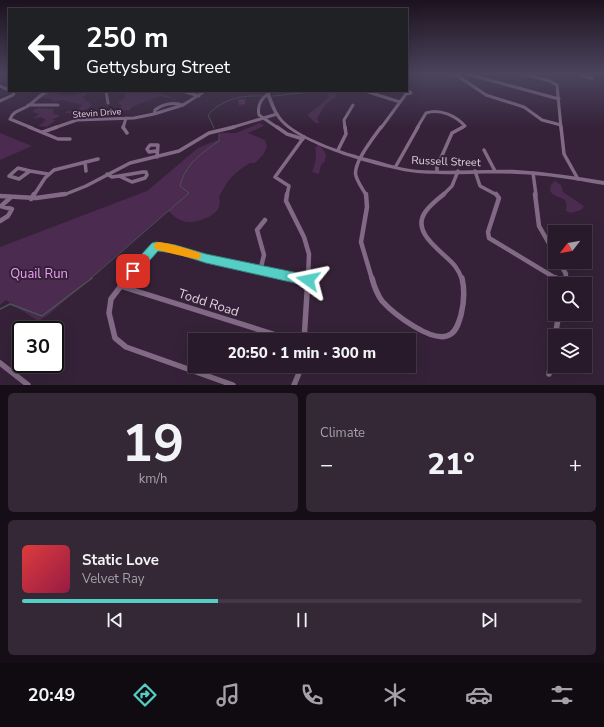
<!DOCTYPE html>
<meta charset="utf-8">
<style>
body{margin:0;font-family:"Nunito Sans",sans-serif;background:#342736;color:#f1f3f6;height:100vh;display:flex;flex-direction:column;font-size:15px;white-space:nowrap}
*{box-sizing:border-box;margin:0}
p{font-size:13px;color:#a5a1a8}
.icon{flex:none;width:22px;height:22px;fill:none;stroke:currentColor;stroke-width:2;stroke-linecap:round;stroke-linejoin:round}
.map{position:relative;height:385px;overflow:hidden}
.drawer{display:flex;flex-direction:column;gap:8px;padding:8px;background:#160e17;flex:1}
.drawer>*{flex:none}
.top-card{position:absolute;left:8px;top:8px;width:400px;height:84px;border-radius:0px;box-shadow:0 4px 16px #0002,0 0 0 1px #443847;background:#202124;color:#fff;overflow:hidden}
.needle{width:26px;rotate:239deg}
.tools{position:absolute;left:548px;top:225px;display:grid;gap:8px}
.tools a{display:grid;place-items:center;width:44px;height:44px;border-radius:0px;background:#281a2a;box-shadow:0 4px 16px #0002,0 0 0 1px #443847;font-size:20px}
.speed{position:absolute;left:12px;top:321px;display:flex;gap:8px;font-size:20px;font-weight:700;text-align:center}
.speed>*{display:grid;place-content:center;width:52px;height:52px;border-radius:50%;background:#281a2a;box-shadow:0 4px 16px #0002,0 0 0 1px #443847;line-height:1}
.speed .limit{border:2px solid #111;border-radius:6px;background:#fff;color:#111}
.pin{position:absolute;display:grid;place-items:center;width:34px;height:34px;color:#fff;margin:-17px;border-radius:8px;box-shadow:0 2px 6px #0006}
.me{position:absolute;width:44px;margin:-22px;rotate:282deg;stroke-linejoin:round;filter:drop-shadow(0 0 3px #0008)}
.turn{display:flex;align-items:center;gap:14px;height:84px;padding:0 12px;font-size:18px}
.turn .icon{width:52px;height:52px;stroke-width:2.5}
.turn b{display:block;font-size:28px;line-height:34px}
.big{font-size:30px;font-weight:800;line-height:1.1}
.drawer .card{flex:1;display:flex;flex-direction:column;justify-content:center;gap:6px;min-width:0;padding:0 14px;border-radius:6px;background:#342736}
.drawer .dial{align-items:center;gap:0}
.dial b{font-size:52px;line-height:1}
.song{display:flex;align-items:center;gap:12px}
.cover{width:48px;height:48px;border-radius:6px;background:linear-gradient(135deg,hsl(0 70% 55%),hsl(340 70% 35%))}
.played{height:4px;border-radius:2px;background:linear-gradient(90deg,#55cec6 35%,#443847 35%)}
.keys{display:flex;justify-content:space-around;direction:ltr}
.heat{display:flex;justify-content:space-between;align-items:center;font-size:22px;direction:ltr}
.drawer .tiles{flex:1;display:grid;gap:8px;grid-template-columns:1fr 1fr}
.card:last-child{grid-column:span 2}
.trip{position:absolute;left:188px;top:333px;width:228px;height:40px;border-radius:0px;background:#281a2a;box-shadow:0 4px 16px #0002,0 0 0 1px #443847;font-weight:800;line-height:40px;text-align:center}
.dock{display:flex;height:64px;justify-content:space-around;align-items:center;background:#100a11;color:#a5a1a8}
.dock .icon{width:28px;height:28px}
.dock .active{color:#55cec6}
.dock b{font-size:18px;color:#f1f3f6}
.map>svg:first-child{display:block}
</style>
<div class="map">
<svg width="604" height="385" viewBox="0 0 604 385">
<rect width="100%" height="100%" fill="#352238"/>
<path fill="#4b2b4f" d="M83,91H88L83,98L92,105C86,112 76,113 66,113L65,112L78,109L82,105L62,100L54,102L50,99L39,98C45,93 49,91 57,92C63,98 75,96 83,91Z
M120,91C133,90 167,92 177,100L160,96L132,107L130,110L117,111L116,109L122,106L118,102L125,98L126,95Z
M325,91L333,92L337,96L326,104L317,118L319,123H316L309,117L308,114L319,106L329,97Z
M39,108L54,109L53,114L59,115V117L53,119V120H56L47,127L38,126L44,122L45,119L41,117L33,119L39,114L33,112V110Z
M260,123L264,126L248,133L265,140L267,147L263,155L255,163H250C233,174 229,178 219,197C225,214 200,223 187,222C179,221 174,216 168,211L47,316L38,321L6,300L0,305V247L147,191L198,148L220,139L219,134L222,133H236Z
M0,133L32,146L0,160Z
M318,145L322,148L326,155L325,161L321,165L319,174L312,172C315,166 317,155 315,148Z
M555,181L561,185L563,192L584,206L581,210L571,213L566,211C569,193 558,202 550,191L551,185Z"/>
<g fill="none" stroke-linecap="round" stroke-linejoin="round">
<path stroke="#4b5356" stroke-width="1" d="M273,96L320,91
M214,128L208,115C222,99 242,95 262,96
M90,279L189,193L180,186C185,164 202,153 219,141V134"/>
<path stroke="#4b5356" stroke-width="1.5" d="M0,309L10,304L42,316L92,278"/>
<path stroke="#826985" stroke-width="3" d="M455,74L486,95L524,107L542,120L561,125
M467,74L559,99
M524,74L550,81L557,85L561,128
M578,74L592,79V74
M0,86L9,90
M106,91L108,103
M182,91L199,96
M365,91L400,102
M268,94C261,99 257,106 259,115L278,128
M0,101L13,95L14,93L11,91
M28,105H58
M154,114L155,110C163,104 172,102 182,105
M32,128L10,119C13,111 21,110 28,106C35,101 40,94 49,91
M54,128L77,120L134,118L154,114L183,105L205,91
M123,128L126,118
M230,128L277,114
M345,128L344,120L353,105
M381,128L406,94L411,93L407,90
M417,128L426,113C440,108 456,116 465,126L461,128"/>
<path stroke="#826985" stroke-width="3.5" d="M29,127L58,139H70
M123,127L127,133
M277,127L287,134L303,139
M561,127L564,154L578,179
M43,132L57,127
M338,150L346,134L345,127
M484,150L495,171
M156,151L149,152L147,149L150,145H158L157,157
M85,162L86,171
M396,166L418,127
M18,168L30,171L19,179L9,176Z
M30,171L48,174
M437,171V167L452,133L463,127
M475,171L480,186L497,195
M143,172H146L147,175L145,178L132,182L119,176Z
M533,173L536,195
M107,174L112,177L119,176
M34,195L45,178L54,170L98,159
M57,195L66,194L86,186L130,163L179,151L209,133L234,127
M287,195L289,186L275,177L304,137
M366,195C363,189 358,183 356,176C352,164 374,137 381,127
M443,195L452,186L458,171"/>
<path stroke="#826985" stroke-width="4.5" d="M287,194L286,201L304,237L309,254L308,279
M366,194L367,207L361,242L372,279
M444,194C438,199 431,204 426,211C409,233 444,252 455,266C458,270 460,274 462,279
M496,194L499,198L488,232L489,238L557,279
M535,194L539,226L555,254
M0,196L36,198L65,194
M31,199L34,194
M0,206L12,209L8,216L0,221
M1,206L10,198
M559,262L566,274L565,279
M260,271L264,255L257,230L265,220
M126,279L156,246L175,249L206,259L305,279"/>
<path stroke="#826985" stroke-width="5.5" d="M127,278L111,299L109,313L115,338L126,347L233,385
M300,278L308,280
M372,278C374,286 377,294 382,301C393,313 434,346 451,334C457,330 459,322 461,315C464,303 465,291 462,278
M556,278L565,284
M565,284L566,278
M120,286L292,340
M555,336L559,314
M304,340L308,278
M0,363L28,385
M549,374L555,338
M294,385L302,366"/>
<path fill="#826985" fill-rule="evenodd" d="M265,91H269C273,101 276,113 284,121C305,141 349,154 378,161C391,165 405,169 419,170C452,172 484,169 517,170C546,172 575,176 604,181V185C575,180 546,175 517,174C484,172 450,176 417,173C383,169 302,146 280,121C272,112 269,101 265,91Z"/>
</g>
<path fill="#5f2f65" d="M245,99V104L239,105L238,100Z"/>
<path fill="#6e3776" stroke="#4d2653" d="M245,99V102H238V100Z"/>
<linearGradient id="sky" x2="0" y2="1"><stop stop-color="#1d131f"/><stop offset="0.58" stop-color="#4b445e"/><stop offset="1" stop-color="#4b445e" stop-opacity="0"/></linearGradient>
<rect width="604" height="128" fill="url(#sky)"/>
<path fill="#55cec6" stroke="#378681" d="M156,242L175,245L206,254L308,275L312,277L314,280L312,284L308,286L206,263L175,253L158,251L137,275L133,276L129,275L127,271L129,268L152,243Z"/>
<path fill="#f59e0b" d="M159,242C173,244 186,248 200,253L201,256L200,259C196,260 161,251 155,249L154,246L155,243Z"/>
<g text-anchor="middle" stroke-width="4" stroke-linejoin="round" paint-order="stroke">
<g font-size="9" fill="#dfd2e0" stroke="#352238">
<text transform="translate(97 113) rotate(-4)" y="3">Stevin Drive</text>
</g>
<g font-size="11" fill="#dfd2e0" stroke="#352238">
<text transform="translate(446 161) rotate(2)" y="4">Russell Street</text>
</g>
<g font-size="13" fill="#ee9ff9" stroke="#352238">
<text x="39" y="278">Quail Run</text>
</g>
<g font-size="13" fill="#dfd2e0" stroke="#352238">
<text transform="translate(209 302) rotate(18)" y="5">Todd Road</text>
</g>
</g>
</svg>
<div class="tools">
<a><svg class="needle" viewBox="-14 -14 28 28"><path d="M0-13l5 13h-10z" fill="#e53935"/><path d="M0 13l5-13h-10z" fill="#a5a1a8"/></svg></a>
<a><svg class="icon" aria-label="search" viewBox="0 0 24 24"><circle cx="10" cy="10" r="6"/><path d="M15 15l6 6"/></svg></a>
<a><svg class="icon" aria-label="layers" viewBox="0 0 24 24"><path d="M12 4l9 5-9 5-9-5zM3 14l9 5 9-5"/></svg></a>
</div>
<div class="speed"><div class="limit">30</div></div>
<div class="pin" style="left:133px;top:271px;background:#d93025"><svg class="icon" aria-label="arrive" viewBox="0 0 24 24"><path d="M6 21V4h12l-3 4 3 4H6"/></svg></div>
<svg class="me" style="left:308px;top:280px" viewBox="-20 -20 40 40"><path d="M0-17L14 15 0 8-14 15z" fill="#55cec6" stroke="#fff" stroke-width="4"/></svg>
<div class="trip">20:50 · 1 min · 300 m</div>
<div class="top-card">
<div class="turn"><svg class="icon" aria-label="left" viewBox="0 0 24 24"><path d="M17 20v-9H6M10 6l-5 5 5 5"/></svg><div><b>250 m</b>Gettysburg Street</div></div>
</div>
</div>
<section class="drawer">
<div class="tiles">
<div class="card dial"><b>19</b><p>km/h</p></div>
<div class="card"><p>Climate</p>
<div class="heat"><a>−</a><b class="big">21°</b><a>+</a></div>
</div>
<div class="card">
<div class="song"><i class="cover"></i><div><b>Static Love</b><p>Velvet Ray</p></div></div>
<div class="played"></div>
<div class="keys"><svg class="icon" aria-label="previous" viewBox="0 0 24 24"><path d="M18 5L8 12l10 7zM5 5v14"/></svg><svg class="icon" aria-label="pause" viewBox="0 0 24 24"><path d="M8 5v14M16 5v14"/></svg><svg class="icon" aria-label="next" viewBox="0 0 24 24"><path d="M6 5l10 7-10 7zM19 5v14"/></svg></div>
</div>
</div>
</section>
<nav class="dock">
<b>20:49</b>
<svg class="icon active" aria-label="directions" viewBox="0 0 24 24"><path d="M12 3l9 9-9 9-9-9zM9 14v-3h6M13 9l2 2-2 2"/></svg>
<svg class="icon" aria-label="music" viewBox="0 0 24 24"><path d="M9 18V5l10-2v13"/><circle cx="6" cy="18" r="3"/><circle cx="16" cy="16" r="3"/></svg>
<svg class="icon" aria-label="phone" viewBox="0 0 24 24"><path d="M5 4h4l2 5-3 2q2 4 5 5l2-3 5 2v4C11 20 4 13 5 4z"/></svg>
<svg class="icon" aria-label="climate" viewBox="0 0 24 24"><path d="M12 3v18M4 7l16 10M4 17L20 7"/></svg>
<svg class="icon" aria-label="car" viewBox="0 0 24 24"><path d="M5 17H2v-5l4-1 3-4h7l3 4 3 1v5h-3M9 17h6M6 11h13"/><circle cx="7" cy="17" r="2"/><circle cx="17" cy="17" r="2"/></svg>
<svg class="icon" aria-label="filters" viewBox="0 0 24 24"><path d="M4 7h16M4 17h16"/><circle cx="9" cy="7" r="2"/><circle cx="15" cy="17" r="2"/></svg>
</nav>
